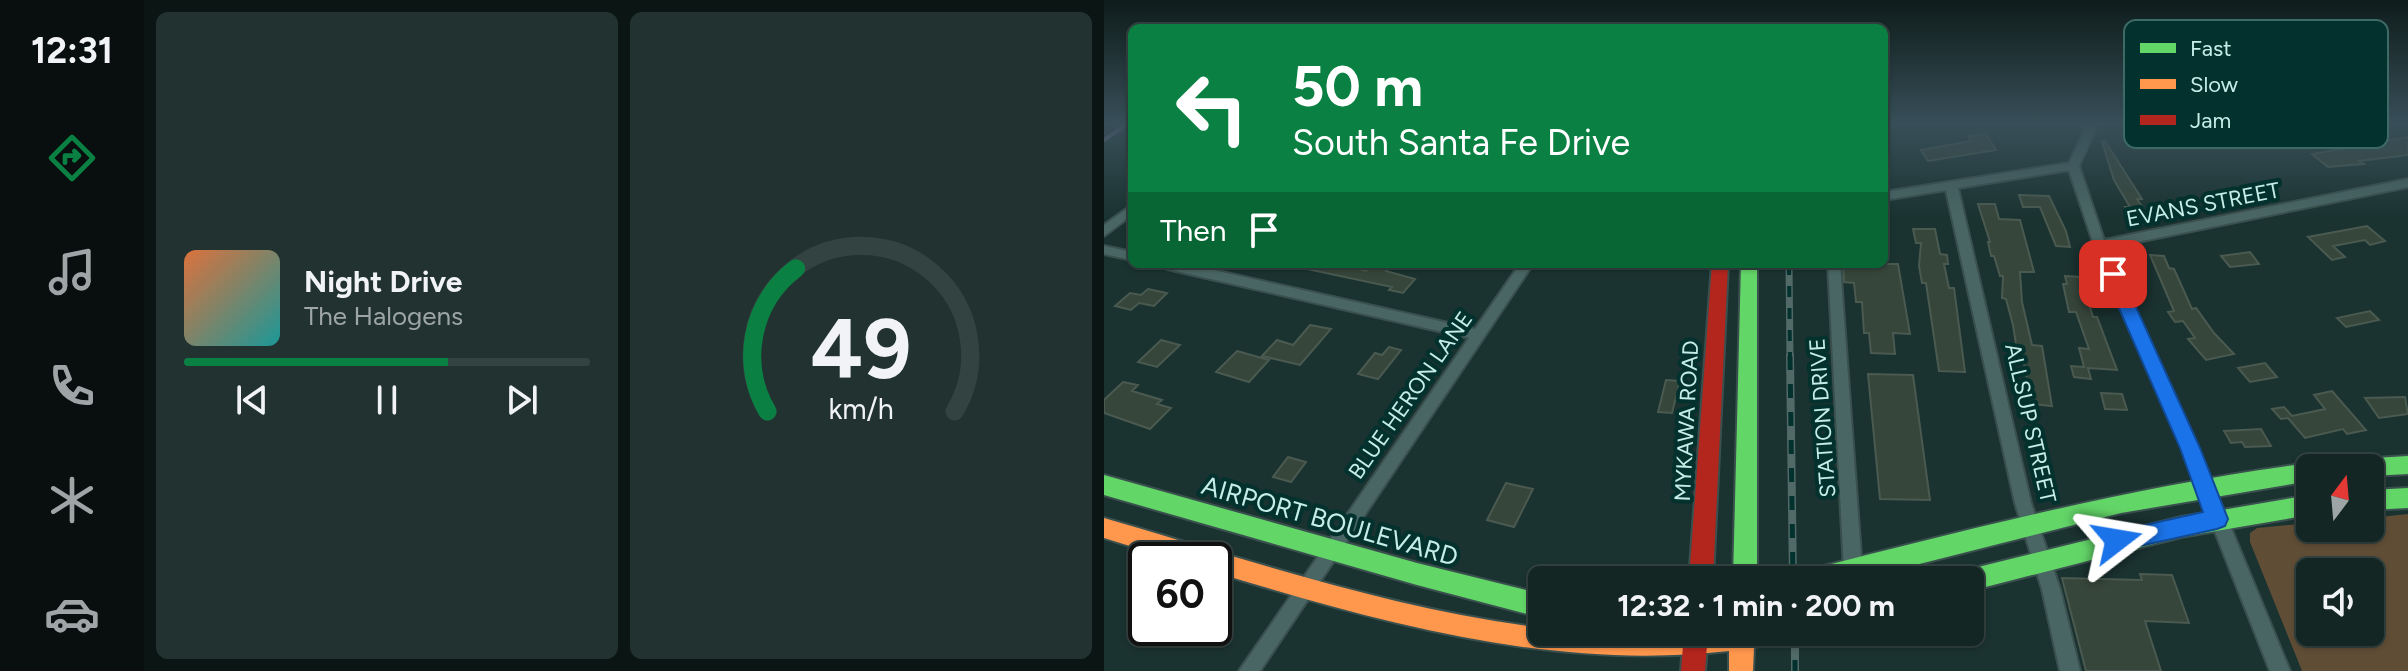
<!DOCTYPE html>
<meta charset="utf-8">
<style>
body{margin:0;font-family:Figtree,sans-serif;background:#213231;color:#f1f3f6;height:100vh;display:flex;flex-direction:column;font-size:30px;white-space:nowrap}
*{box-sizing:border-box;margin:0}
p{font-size:26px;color:#9da5a6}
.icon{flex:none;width:44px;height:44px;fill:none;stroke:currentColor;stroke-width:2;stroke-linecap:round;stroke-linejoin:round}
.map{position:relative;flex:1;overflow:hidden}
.sheet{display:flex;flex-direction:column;gap:12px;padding:12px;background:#0b1514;width:960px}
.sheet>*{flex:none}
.banner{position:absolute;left:24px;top:24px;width:760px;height:244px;border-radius:12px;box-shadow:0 2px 6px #0004,0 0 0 2px #334341;background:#0b8043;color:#fff;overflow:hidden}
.needle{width:52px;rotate:16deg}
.controls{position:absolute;left:1192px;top:454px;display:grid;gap:16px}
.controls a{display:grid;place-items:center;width:88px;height:88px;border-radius:12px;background:#142624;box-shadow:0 2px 6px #0004,0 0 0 2px #334341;font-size:40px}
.speed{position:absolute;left:24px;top:542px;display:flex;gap:16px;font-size:40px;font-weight:700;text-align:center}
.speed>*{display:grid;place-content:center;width:104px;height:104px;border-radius:50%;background:#142624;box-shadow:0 2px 6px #0004,0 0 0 2px #334341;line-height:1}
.speed .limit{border:4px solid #111;border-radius:12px;background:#fff;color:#111}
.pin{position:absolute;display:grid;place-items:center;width:68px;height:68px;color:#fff;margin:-34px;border-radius:16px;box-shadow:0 4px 12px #0006}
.me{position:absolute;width:88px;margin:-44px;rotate:76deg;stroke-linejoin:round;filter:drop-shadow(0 0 6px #0008)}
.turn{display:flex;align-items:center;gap:28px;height:168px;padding:0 32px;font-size:36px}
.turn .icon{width:104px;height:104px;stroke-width:2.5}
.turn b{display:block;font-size:56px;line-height:68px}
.then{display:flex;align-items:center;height:76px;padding:0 32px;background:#0003;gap:16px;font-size:30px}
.sheet .widget{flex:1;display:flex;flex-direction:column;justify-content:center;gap:12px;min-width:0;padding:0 28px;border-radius:12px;background:#213231}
.sheet .dial{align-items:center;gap:0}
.dial svg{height:208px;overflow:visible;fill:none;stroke:#334341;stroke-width:7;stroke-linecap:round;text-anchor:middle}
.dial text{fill:#f1f3f6;stroke:none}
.song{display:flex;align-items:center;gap:24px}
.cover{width:96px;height:96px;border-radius:12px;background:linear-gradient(135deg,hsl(20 70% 55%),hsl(180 70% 35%))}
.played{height:8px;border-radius:4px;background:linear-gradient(90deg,#0b8043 65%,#334341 65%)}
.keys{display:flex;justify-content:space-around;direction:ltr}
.sheet .tiles{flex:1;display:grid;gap:12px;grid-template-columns:repeat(2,1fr)}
.trip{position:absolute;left:424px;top:566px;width:456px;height:80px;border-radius:12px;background:#142624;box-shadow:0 2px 6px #0004,0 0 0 2px #334341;font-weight:700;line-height:80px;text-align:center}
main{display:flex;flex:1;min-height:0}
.tab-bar{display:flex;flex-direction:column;width:144px;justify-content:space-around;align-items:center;background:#080f0e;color:#9da5a6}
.tab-bar .icon{width:56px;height:56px}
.tab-bar .on{color:#0b8043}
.tab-bar b{font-size:36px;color:#f1f3f6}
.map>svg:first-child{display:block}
</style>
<main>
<nav class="tab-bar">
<b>12:31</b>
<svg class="icon on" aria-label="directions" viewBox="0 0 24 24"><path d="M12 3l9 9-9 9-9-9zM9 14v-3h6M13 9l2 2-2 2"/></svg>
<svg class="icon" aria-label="music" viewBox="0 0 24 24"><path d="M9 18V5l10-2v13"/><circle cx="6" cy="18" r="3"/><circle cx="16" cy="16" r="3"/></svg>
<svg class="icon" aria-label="phone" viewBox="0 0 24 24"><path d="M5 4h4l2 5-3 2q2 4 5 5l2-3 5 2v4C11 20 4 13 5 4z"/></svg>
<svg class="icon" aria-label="climate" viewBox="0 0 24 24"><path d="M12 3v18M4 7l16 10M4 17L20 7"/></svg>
<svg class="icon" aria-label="car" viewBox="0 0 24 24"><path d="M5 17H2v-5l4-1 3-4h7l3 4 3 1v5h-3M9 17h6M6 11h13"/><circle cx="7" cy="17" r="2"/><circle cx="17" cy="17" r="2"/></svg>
</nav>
<section class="sheet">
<div class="tiles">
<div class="widget">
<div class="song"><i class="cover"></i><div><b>Night Drive</b><p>The Halogens</p></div></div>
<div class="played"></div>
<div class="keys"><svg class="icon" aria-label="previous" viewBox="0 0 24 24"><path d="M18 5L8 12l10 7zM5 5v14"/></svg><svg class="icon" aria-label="pause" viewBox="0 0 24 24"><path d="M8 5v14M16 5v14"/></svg><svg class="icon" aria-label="next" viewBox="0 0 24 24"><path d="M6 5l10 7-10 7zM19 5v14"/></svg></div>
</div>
<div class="widget dial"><svg viewBox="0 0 100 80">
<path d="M14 69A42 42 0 1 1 86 69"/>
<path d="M14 69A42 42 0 0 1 25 14" stroke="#0b8043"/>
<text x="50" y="56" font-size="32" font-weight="700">49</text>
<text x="50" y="72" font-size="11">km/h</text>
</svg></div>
</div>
</section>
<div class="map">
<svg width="1304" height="671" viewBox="0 0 1304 671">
<rect width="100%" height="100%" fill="#1a3230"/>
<path fill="#5f4d36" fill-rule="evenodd" d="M1304,514V671H1198L1146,542V533L1153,528L1206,523V528H1266V518ZM1206,572H1266V632H1206Z"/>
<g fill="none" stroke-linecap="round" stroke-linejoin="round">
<path stroke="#86709f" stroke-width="4" d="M0,140L23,124"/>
</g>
<path fill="#37463b" stroke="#4a5a50" stroke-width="2" d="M882,134L892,150L824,161L817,150L867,141L864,136Z
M1304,137V155L1255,161L1260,164L1224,167L1208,154Z
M1001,141L1038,199H1033L1049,223L1031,224L1021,207H1026L1010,180L998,142Z
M915,195L945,196L962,231L966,247L952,246L936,207H919Z
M874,204H891L895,219L916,220L930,272H916L918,302L928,345L938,346L948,406L928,404L920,364H915L909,325L902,299L898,298L899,276H896L890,256H887L884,242H886Z
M1263,226L1281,241L1266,245L1261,240L1229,246L1241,257L1228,260L1204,237Z
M809,229H831L836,254L843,255L844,264H840L845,288H850L861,372L835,371L822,283H818L815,266L817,243H812Z
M1146,252L1155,264L1126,267L1117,256Z
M1046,255L1060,256L1065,268L1070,269L1088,309L1092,308L1110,333L1130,354L1102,360L1084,339L1091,338L1079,321L1071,322L1064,312L1070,311Z
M198,264H236L262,271L271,264L285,267L282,271L311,279L299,293L285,290L288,287L198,268Z
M739,264H794L806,334L789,333L791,354L767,353L765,333H760L758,302H752L750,283L740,282Z
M961,276L977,277L989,317H993L1013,370L984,368L987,379L970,377L967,366L980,367L975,348L985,349L972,312H965L959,284H963Z
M44,289L63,293L50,306L35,303L27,310L11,306L26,293L37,295Z
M1266,311L1275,320L1242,327L1233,318Z
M206,325L227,329L196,365L158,356L173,340L189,345Z
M57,340L76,345L53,367L34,362Z
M285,347L297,350L274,379L254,374L271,353L278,355Z
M133,351L165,360L145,382L112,372Z
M1161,363L1173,377L1146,382L1134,368Z
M764,374L809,375L826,500L776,499Z
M562,380L576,381L568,413L554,412Z
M19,382L34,385L28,391L58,400L53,404L67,408L46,429L0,413V400Z
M1228,391L1262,430L1243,434L1239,429L1201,438L1184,418L1177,419L1168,409L1180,407L1188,416L1221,409L1210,395Z
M997,393L1018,394L1023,410L1001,409Z
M1301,397L1304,414L1275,418L1261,398Z
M1157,429L1167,446L1141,447L1138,442L1127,443L1120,431Z
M184,457L202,462L187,482L169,477Z
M402,483L429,489L410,527L383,520Z
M1036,574L1068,575L1085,623L1041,621L1057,671H982L958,578L1038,580Z"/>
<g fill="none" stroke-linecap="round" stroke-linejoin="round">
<defs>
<path id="street" d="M984,124H994L975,166L1000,240L1304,179V187L1004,248L1094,448L1186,671H1166L1078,448L990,245L965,170L854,188L927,503L956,589L976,671H956L938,589L911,503L842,190L780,200V192L965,163Z
M28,205V215L0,236V225Z
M0,246L28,252V260L0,254Z
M57,264H83L371,329L416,264H429L156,671H135L365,338L63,269Z
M724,264H736L758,570L755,576L749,579L743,576L740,570Z"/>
<path id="fast" d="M637,264H653V580H629Z
M1304,456V474L1266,476V468H1243L1246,461L1253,459Z
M1206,463L1215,468H1206V481L1017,513L752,580H696L700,572L708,569C873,527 1037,485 1206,463Z
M0,475L313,563L438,594V618L313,585L0,495Z
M1304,488V508L1266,510V490Z
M1206,495V515L1077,537L866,591V580H854L858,572L866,569L1077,517Z"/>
<path id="slow" d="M0,518C145,560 288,609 438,628V632H686L683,641L650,647L649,671H625V651C448,671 278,623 110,572V560H71L0,538Z"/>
<path id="jam" d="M608,264H624L609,580H585Z
M580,632H604L601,671H577Z"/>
</defs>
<use href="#street" stroke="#3a504e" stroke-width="4"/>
<use href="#fast" stroke="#3a504e" stroke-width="4"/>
<use href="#slow" stroke="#3a504e" stroke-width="4"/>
<use href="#jam" stroke="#3a504e" stroke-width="4"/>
<use href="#street" fill="#4a6664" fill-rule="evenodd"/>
<use href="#fast" fill="#63d668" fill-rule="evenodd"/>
<use href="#slow" fill="#ff974d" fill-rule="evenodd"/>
<use href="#jam" fill="#b3261e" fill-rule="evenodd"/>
<defs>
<path id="rail-far1" d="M685,264L686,358"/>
<path id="rail" d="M686,356L689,580
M691,632V671"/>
</defs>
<use href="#rail-far1" stroke="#516967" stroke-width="7"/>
<use href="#rail" stroke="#516967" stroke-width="8"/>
<use href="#rail-far1" stroke="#02312e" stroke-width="4" stroke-dasharray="11" stroke-linecap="butt"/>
<use href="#rail" stroke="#02312e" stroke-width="5" stroke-dasharray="14" stroke-linecap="butt"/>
</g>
<linearGradient id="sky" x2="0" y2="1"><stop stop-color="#0e1c1a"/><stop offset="0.57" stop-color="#384f59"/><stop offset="1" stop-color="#384f59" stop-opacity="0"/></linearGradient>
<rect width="1304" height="218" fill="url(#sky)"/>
<path fill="#1a73e8" stroke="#114b97" stroke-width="2" d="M1009,268L1017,274L1096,448L1124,519L1121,526L1113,529L1013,551L1005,548L1002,540L1005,533L1099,512L1076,448L1000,274Z"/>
<g text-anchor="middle" stroke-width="8" stroke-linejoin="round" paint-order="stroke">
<g font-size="22" fill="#c6ede8" stroke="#02312e">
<text transform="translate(1099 204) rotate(-11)" y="8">EVANS STREET</text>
<text transform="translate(306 395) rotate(-55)" y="8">BLUE HERON LANE</text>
<text transform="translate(718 418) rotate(-94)" y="8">STATION DRIVE</text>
<text transform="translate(582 421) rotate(-87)" y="8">MYKAWA ROAD</text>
<text transform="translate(927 423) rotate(77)" y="8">ALLSUP STREET</text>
</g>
<g font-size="26" fill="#c6ede8" stroke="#02312e">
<text transform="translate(226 521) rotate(16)" y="9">AIRPORT BOULEVARD</text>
</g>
</g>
<rect x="1020" y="20" width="264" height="128" rx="12" fill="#02312e" stroke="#3d6966" stroke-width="2"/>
<rect x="1036" y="43" width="36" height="10" fill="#63d668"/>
<rect x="1036" y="79" width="36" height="10" fill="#ff974d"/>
<rect x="1036" y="115" width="36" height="10" fill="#b3261e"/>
<g font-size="22" fill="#c6ede8">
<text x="1086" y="56">Fast</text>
<text x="1086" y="92">Slow</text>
<text x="1086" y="128">Jam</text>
</g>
</svg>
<div class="controls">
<a><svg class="needle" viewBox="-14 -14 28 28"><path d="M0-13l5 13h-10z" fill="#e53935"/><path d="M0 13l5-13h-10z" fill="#9da5a6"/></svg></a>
<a><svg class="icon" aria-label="sound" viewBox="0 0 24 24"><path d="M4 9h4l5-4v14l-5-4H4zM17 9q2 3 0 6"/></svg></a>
</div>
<div class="speed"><div class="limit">60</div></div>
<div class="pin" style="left:1009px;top:274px;background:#d93025"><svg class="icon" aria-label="arrive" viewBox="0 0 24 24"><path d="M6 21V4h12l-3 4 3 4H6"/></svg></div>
<svg class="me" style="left:1013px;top:540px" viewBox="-20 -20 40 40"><path d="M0-17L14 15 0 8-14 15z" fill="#1a73e8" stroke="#fff" stroke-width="4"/></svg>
<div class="trip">12:32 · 1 min · 200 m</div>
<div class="banner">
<div class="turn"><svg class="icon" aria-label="left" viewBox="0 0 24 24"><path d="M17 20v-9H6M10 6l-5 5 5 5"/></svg><div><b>50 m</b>South Santa Fe Drive</div></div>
<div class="then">Then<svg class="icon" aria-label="arrive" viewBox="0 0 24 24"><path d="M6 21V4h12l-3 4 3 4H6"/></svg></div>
</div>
</div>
</main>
